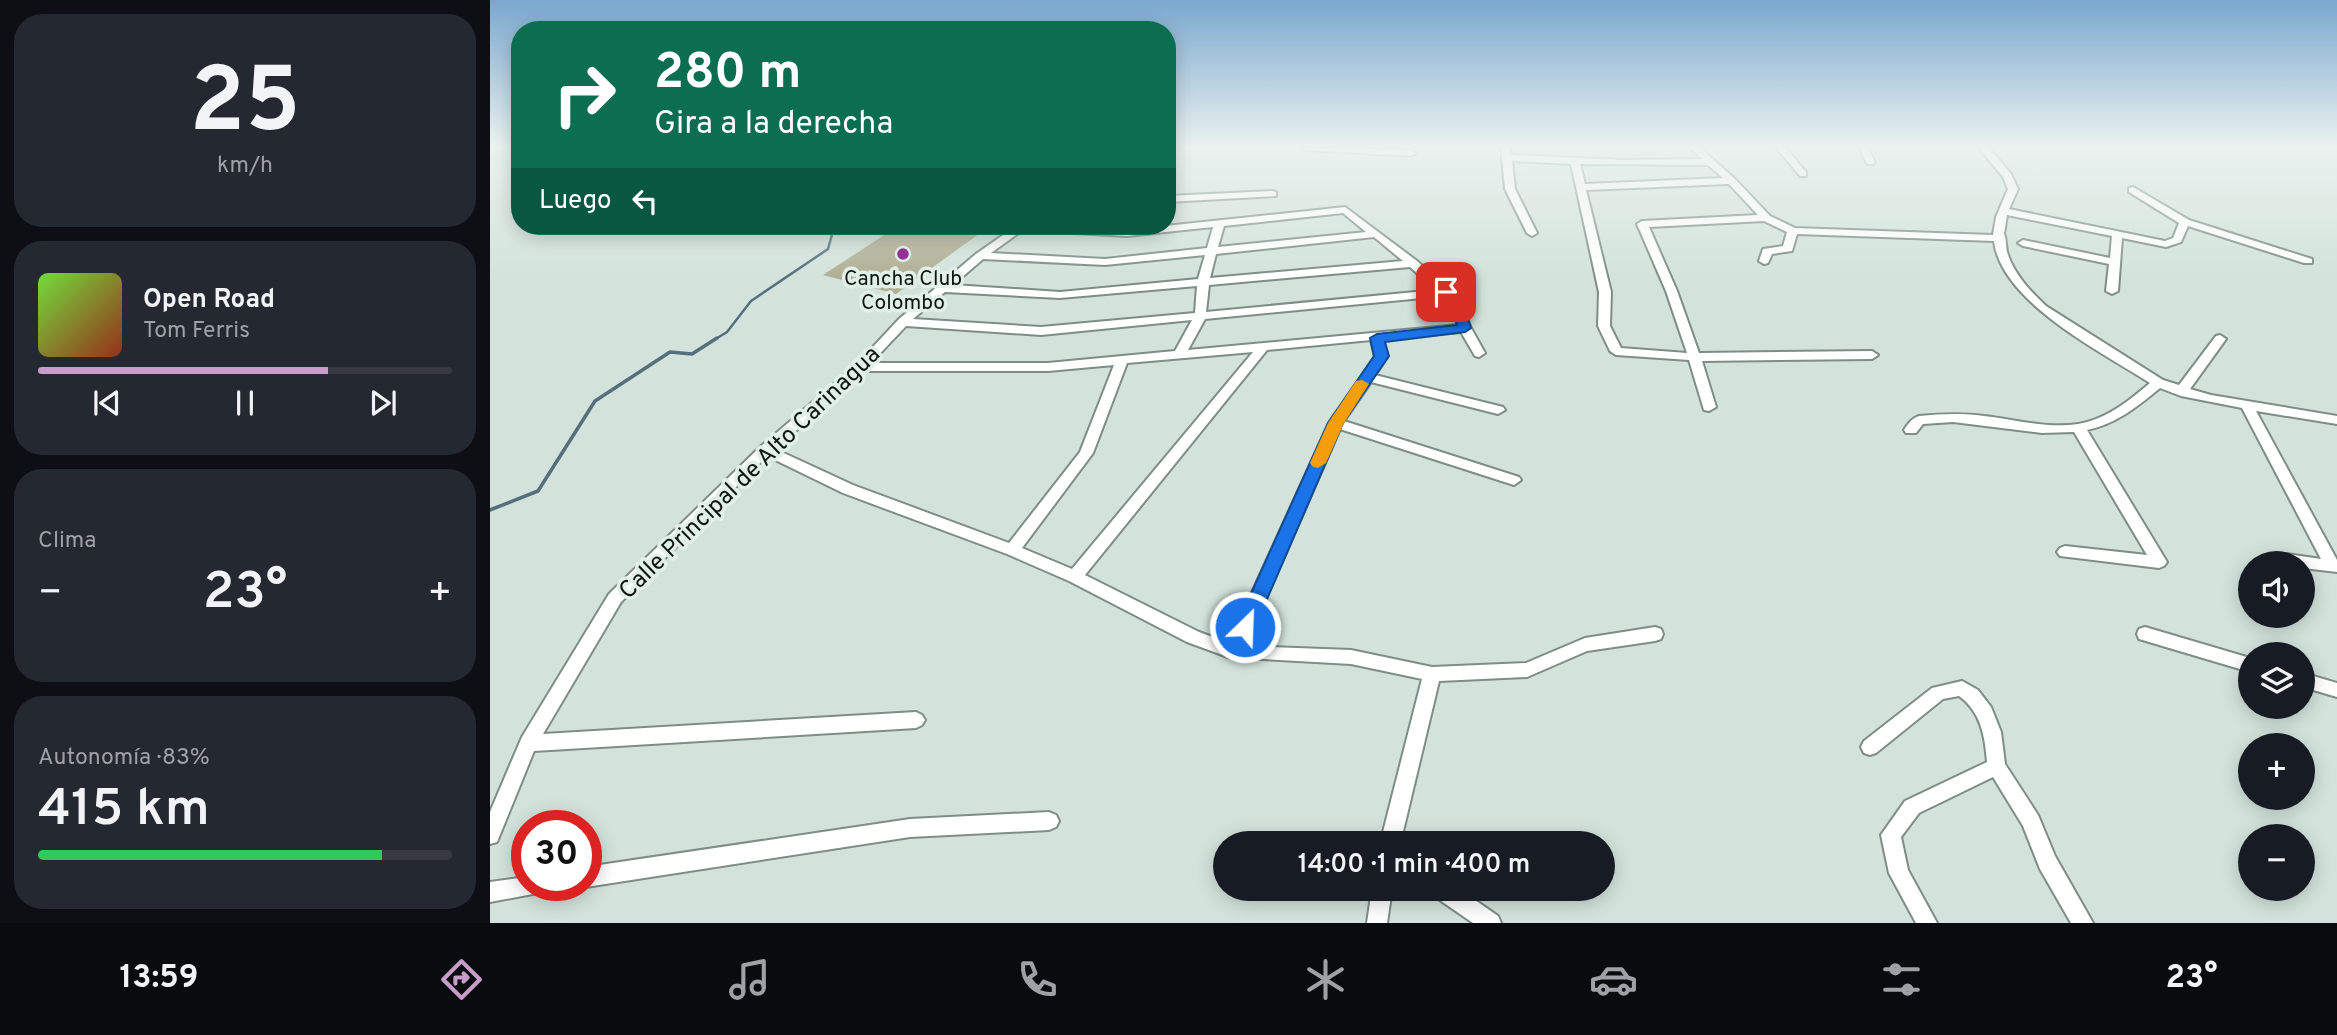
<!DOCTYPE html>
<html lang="es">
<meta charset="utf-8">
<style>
body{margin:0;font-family:Overpass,sans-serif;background:#242831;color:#f1f3f6;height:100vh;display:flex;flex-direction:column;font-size:26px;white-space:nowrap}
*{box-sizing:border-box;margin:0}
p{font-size:23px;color:#9ea1a6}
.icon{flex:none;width:38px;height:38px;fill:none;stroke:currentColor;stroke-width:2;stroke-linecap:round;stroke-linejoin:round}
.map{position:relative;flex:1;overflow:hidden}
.details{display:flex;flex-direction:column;gap:14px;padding:14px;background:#0d0f14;width:490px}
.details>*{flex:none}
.banner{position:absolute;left:21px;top:21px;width:665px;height:214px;border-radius:28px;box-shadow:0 4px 18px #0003;background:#0b6e4f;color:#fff;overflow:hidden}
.fabs{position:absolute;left:1748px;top:551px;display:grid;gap:14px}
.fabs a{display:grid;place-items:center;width:77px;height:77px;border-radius:50%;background:#171b24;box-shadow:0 4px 18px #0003;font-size:35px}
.speed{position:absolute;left:21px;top:810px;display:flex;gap:14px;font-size:35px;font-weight:700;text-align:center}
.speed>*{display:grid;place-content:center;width:91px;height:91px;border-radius:50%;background:#171b24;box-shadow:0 4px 18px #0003;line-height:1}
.speed .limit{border:10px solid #d22;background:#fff;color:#111}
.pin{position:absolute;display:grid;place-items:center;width:60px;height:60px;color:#fff;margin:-30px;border-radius:14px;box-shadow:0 4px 10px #0006}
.me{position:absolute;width:77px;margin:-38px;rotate:24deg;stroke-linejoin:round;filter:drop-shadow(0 0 5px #0008)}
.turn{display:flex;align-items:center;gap:24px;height:147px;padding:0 28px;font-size:32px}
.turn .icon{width:91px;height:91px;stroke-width:2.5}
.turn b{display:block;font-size:49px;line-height:60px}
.then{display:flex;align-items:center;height:66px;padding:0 28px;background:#0003;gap:14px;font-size:26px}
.big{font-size:52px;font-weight:600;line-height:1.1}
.details .widget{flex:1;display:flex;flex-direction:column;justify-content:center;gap:10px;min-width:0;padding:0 24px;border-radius:28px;background:#242831}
.details .dial{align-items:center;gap:0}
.dial b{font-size:91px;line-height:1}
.song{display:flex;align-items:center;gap:21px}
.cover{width:84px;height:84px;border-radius:10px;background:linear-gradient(135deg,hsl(100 70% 55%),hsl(10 70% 35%))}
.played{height:7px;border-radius:4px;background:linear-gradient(90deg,#c89ccb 70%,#363941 70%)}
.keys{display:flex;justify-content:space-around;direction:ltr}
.heat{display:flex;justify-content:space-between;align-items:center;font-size:38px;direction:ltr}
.charge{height:10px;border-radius:5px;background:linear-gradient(90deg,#34c759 83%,#363941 0)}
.trip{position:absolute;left:723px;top:831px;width:402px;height:70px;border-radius:35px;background:#171b24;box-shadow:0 4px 18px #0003;font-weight:600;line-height:70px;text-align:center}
.menu{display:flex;height:112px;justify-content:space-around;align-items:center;background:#090b0e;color:#9ea1a6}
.menu .icon{width:49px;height:49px}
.menu .current{color:#c89ccb}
.menu b{font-size:32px;color:#f1f3f6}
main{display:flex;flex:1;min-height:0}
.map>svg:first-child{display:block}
</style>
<main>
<section class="details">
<div class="widget dial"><b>25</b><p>km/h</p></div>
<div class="widget">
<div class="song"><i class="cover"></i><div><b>Open Road</b><p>Tom Ferris</p></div></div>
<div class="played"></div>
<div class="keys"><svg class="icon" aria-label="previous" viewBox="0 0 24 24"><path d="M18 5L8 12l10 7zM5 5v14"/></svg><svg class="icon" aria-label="pause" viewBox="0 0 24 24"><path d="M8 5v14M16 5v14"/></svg><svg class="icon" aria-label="next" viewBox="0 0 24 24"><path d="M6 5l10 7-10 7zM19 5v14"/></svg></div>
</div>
<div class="widget"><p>Clima</p>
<div class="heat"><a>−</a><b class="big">23°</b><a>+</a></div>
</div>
<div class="widget"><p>Autonomía · 83%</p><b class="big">415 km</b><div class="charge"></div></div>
</section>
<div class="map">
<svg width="1847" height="923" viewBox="0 0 1847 923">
<rect width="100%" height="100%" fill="#d3e3dc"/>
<path fill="#b1af95" d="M408,226H457L490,233L406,294L333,275Z"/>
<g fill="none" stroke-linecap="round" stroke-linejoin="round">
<path stroke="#566f7c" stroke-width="2.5" d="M224,340L237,332L261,301L338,249L343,231L376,226"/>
<path stroke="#566f7c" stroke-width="3.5" d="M0,510L48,491L105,401L180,352L202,354L227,338"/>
<defs>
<path id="minor" d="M810,147L921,150L926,153L921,156L815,150Z
M1011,147H1020L1021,155L1132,160L1212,159L1199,147H1209L1245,179L1280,216L1305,228L1503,235L1506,217L1518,189L1513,177L1488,147H1498L1521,174L1528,189L1519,209L1675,241L1683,238L1689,223L1639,192V188L1643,187L1699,220L1822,259V263H1814L1698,226L1691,242L1676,247L1632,238L1628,291L1622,294L1616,291L1619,264L1533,246L1528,243L1533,240L1620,258L1622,236L1517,215L1514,234C1517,240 1515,247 1518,255C1525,275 1540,291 1556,306L1673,380L1689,385L1726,336L1730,335L1736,339L1700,389L1721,395L1847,416V424L1766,411L1847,560V572L1813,568V564H1791L1789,560L1792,556L1797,554L1831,559L1752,408L1691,396L1670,388C1647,407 1626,424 1597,430L1677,562L1674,566L1669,568L1570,556L1567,552L1570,548L1575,546L1657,555L1584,432L1552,433L1463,422L1433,424L1426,433H1416L1414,430C1418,424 1422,418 1429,416C1451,414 1472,413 1494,416C1530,420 1571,433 1606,419C1627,411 1643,397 1660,383C1612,352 1511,302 1504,241L1307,234L1302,251L1282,254L1278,263L1274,264L1269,261L1273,249L1293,246L1297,232L1274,221L1159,227L1187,291L1209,353L1382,351L1388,355L1382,359L1212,361L1226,407L1219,411L1214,410L1199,360L1126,355L1120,351L1108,326L1109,292L1081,164L1022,161L1025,189L1047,233L1042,236L1037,233L1015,189ZM1090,164L1218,165L1233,178L1095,184ZM1239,184L1268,215L1152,221L1147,224L1176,291L1197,353L1131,348L1120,326L1121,292L1096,190Z
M1286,147H1295L1316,172V176H1310Z
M1369,147H1377L1385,162L1383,164H1377Z
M782,191L786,192V196L677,202V196Z
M855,207L927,261L968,298L981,328L995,353L989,357L985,356L971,332L893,339L897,357L885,375L1013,407L1015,410L1008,414L881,382L854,421L1029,477L1031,480L1024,485L850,429L755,646L861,650L942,667L1036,663L1095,638L1165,627L1171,629L1173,634L1171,639L1165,641L1097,651L1037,677L949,681L910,844H890L932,679L861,664L738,657L697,642L579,581L517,554L353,493L277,456L131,602L53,734L426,712L432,715L435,720L432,725L426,728L44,751L7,842L0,844V812L32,737L119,594L270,447L367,364L409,319L486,254L526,226L637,230ZM853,213L876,232L728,247L734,226ZM723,227L717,248L615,259L501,253L533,230L637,236ZM884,237L913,261L720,278L726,254ZM715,255L708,279L570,292L463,285L493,259L615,265ZM920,267L946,290L716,312L719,285ZM707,286L705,313L551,327L423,319L455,292L570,298ZM953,296L959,301L968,325L698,350L715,319ZM702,320L685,351L558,363H381L416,326L551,335ZM881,340L885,357L839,423L739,643L709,632L595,575L777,350ZM763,352L582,569L532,548L603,453L637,363ZM624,365L590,452L519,543L363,485L285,449L374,371H558Z
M1655,627L1760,658V672L1649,639L1647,634L1649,629Z
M1813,673L1847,683V697L1813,687Z
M1472,681L1488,690L1501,707L1511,732L1515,764L1548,815L1565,856L1603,923H1581L1550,869L1533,826L1503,777L1429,813L1411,837L1418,870L1447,923H1426L1399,873L1391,835L1415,801L1497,762C1495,736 1491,712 1469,696L1453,699L1386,753L1380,755L1374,753L1371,747L1374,741L1442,688Z
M559,812L566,815L569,821L566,827L559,830L420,837L96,887L93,886H96V867L420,819Z
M37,877V886H51L48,893L0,902V882Z
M882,889H902L897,923H877Z
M941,889H969L1008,916L1011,923H983L944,896Z"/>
</defs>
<use href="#minor" stroke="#7e8d86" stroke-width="4"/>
<use href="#minor" fill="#fff" fill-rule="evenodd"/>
</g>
<linearGradient id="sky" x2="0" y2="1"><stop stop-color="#79a8cf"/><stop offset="0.53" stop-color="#ebf2ef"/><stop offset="1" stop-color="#ebf2ef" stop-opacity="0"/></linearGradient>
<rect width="1847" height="276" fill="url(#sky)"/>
<path fill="#1a73e8" stroke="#114b97" stroke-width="2" d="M956,288C972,294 976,313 981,328L975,332L895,342L899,356L853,423L765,627L762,632L755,634L749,632L746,627L838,423L884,356L880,338L887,334L967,325L958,302L949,292Z"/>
<path fill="#f59e0b" d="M872,380L879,384L854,423L836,463L828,468L823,467L820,463L838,423L866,381Z"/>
<circle fill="#963196" stroke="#e0f0e9" stroke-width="2.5" cx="413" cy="254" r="7"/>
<g text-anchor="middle" stroke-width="7" stroke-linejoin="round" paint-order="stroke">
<g font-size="21" fill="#101513" stroke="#e0f0e9">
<text x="413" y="285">Cancha Club<tspan x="413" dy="24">Colombo</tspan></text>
</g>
<g font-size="24" fill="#101513" stroke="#e0f0e9">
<text transform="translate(259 472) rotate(-44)" y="8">Calle Principal de Alto Carinagua</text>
</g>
</g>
</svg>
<div class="fabs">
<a><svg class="icon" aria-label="sound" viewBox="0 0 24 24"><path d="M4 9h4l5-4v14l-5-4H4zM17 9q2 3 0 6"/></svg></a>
<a><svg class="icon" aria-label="layers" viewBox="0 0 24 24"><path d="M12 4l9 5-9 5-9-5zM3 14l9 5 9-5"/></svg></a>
<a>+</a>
<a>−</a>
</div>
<div class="speed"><div class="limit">30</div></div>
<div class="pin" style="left:956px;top:292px;background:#d93025"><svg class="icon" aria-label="arrive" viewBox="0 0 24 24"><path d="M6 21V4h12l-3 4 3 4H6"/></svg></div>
<svg class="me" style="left:755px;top:627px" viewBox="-20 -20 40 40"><circle r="17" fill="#1a73e8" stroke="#fff" stroke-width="3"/><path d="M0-11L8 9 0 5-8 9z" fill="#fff"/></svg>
<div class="trip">14:00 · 1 min · 400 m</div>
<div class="banner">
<div class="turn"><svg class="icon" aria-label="right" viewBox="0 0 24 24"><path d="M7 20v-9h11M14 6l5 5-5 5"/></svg><div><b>280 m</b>Gira a la derecha</div></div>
<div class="then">Luego<svg class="icon" aria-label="left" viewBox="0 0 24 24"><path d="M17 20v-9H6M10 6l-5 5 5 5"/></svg></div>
</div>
</div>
</main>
<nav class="menu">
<b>13:59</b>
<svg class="icon current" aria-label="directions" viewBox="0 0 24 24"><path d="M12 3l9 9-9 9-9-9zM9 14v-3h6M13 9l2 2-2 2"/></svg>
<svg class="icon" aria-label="music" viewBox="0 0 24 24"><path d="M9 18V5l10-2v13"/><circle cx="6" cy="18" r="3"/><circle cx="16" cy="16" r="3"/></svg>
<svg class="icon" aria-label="phone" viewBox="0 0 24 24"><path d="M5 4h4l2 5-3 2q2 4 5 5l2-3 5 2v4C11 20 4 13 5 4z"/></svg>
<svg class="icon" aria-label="climate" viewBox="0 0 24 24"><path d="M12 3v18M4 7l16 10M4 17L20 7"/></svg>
<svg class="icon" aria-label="car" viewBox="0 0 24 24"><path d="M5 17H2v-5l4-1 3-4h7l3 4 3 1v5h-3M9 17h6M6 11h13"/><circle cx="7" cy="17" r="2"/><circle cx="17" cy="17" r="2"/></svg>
<svg class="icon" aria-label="filters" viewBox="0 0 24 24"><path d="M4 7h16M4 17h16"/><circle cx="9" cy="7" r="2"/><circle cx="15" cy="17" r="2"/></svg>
<b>23°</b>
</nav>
